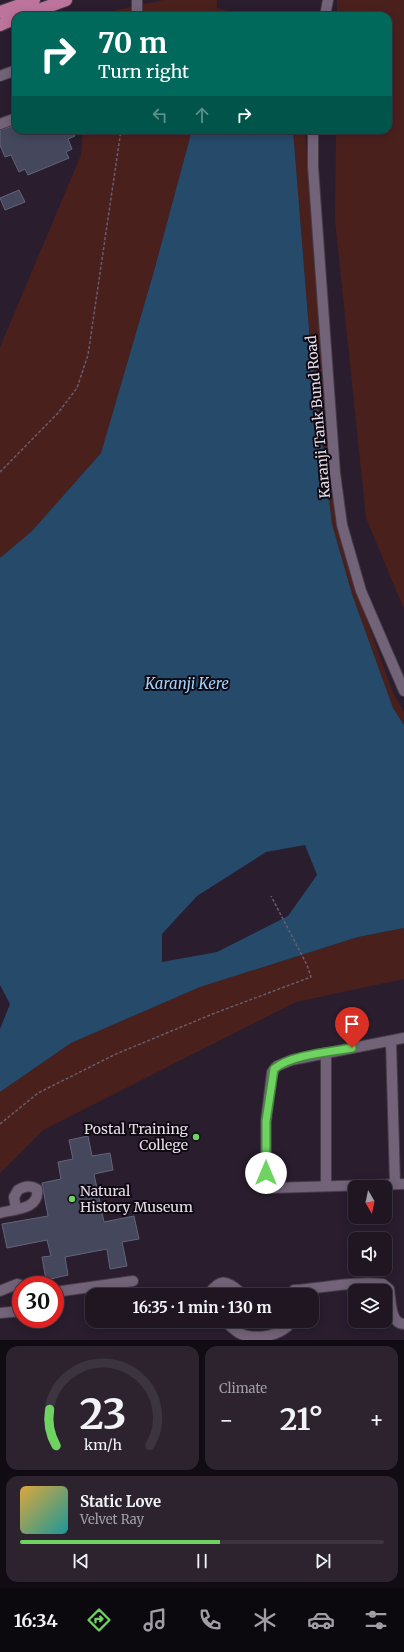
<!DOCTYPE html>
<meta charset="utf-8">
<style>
body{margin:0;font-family:Merriweather,serif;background:#2c232f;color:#f1f3f6;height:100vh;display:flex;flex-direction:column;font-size:15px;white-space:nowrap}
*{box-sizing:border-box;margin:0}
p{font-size:13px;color:#a19fa5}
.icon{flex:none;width:22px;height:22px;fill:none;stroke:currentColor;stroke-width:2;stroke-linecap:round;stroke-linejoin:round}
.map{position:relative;height:1340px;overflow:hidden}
.sheet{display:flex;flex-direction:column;gap:6px;padding:6px;background:#110c13;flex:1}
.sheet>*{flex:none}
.hud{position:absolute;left:12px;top:12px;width:380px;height:122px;border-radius:12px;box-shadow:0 2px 10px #0003,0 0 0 1px #3c3540;background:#00695c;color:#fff;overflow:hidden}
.needle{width:26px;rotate:171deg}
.buttons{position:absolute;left:348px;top:1180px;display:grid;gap:8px}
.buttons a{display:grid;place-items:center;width:44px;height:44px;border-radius:8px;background:#1f1622;box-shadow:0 2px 10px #0003,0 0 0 1px #3c3540;font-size:20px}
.speed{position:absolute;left:12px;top:1276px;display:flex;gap:8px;font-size:20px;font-weight:700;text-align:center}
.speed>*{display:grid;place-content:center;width:52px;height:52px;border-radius:50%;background:#1f1622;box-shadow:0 2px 10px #0003,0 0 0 1px #3c3540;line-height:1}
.speed .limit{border:6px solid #d22;background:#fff;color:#111}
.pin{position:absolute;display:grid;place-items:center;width:34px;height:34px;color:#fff;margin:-41px -17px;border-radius:50% 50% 50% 0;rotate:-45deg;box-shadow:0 0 4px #0007}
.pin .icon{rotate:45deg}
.me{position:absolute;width:44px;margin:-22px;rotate:0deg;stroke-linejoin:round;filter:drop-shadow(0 0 3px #0008)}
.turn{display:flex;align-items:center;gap:14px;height:84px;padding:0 20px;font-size:18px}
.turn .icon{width:52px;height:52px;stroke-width:2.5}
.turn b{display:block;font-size:28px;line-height:34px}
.lanes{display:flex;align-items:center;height:38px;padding:0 20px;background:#0003;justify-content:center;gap:20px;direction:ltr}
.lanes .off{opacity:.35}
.big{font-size:30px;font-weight:700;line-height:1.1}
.sheet .tile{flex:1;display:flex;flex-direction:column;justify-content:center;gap:6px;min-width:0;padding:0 14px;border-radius:12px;background:#2c232f}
.sheet .dial{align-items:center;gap:0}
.dial svg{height:104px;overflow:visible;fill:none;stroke:#3c3540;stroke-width:7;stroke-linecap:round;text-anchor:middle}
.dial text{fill:#f1f3f6;stroke:none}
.song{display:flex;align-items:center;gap:12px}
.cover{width:48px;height:48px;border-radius:6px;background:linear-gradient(135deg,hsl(40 70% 55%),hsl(180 70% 35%))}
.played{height:4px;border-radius:2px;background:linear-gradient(90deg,#6ed361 55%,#3c3540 55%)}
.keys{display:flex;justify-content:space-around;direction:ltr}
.heat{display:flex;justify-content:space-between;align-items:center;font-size:22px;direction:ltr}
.sheet .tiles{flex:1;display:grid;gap:6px;grid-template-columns:1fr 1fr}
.tile:last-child{grid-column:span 2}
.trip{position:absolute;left:85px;top:1288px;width:234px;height:40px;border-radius:12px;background:#1f1622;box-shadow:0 2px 10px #0003,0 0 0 1px #3c3540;font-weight:700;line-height:40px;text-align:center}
.menu{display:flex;height:64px;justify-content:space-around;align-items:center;background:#0c090e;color:#a19fa5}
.menu .icon{width:28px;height:28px}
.menu .selected{color:#6ed361}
.menu b{font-size:18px;color:#f1f3f6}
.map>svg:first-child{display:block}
</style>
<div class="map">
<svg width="404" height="1340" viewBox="0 0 404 1340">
<rect width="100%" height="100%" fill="#291d2e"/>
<path fill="#4a201d" d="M163,0H217V8L250,16H90Z
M337,0H404V609L366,518L335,220L336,130H388V16H337Z
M83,130H192L154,271L101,453L32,531L0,558V347L81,155Z
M293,130H305L335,520L357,592L393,693L404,712V725L393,708L352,594L332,524L310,342Z
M404,928V979L296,1002L43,1130L0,1173V1092L71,1043L200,987L358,937Z"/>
<path fill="#254a6a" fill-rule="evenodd" d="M192,130H293L310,342L332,524L352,594L393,708L404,725V928L358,937L200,987L71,1043L0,1092V1029L10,1004L0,985V558L32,531L101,453L154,271ZM305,845L317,875L288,916L217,952L162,962V934L197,896L266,852Z"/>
<path fill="#45475d" stroke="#62647b" d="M16,125V130H72L75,136L68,139L72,149L66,152L69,158L28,175L25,169L19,172L11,155L5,157L0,145V130Z
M19,190L25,202L5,210L0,198Z
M88,1136L92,1156L110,1153L113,1170L94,1174L104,1222L134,1216L139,1239L122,1242L127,1266L110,1269L107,1249L65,1257L68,1275L46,1280L42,1257L51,1256L47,1240L7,1248L2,1224L48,1216L42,1183L61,1179L58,1162L73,1159L69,1140Z"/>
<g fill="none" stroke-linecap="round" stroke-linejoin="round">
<defs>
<path id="minor" d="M137,0V16
M325,16L328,0
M0,76L16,70
M0,124L16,118
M313,130V167L335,473L342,525L361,591L404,691
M404,1038L292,1060L277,1066L272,1072L266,1121V1182L267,1186L271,1188L404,1184
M391,1041L395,1184
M326,1186V1053
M0,1213C14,1209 40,1210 37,1189C30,1185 25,1186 18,1190L14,1197L16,1209
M0,1291L17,1284L21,1285
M55,1292L133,1281
M208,1295C222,1275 227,1282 244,1295
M290,1295L294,1290C324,1288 353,1281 383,1284L389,1289C391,1300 390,1324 404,1324
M0,1313L21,1311
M225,1321C229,1325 234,1330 239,1333C253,1340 275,1337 287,1327"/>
<path id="major" d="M0,12L34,0
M22,16L66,0
M0,25L16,18"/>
</defs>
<use href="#minor" stroke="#453b49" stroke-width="12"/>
<use href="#major" stroke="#453b49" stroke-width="14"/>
<path stroke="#685d6d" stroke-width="1.5" stroke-dasharray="3 2" stroke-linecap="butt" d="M0,472L58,413L77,388L88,355L121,130
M0,1124L38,1093L116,1054L215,1013L311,977L307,965L271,896"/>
<use href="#minor" stroke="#726378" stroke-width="10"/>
<use href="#major" stroke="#bc749d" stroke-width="12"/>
</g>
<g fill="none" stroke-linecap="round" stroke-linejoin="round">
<defs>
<path id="route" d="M266,1173V1121L274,1069C290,1055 330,1052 352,1048"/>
</defs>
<use href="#route" stroke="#48893f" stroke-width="10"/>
<use href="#route" stroke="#6ed361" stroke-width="7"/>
</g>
<g fill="#6ed361" stroke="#0f0911" stroke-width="1.5">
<circle cx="196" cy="1137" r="4"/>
<circle cx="72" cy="1199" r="4"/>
</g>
<g text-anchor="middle" stroke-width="4" stroke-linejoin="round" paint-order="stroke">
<g font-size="14" fill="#e7deea" stroke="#0f0911">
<text transform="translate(318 417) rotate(-95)" y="5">Karanji Tank Bund Road</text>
</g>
<g font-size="14" fill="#e7deea" stroke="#0f0911" text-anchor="end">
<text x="188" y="1134">Postal Training<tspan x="188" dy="16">College</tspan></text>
<text x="80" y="1196" text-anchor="start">Natural<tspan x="80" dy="16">History Museum</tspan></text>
</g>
<g font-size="15" font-style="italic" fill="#a1d1fc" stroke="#0f0911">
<text x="187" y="689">Karanji Kere</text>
</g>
</g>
</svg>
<div class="buttons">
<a><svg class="needle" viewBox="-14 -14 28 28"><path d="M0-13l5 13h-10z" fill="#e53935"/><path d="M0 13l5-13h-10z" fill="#a19fa5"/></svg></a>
<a><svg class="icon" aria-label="sound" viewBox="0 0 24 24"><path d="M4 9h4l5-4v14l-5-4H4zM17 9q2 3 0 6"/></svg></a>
<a><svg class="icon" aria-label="layers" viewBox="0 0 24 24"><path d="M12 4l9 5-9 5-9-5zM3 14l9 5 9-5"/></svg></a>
</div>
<div class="speed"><div class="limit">30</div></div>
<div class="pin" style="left:352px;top:1048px;background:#d93025"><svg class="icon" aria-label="arrive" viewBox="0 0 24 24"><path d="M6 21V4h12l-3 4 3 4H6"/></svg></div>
<svg class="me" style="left:266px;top:1173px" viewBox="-20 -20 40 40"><circle r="19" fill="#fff"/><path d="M0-13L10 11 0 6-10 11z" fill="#6ed361"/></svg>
<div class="trip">16:35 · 1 min · 130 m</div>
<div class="hud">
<div class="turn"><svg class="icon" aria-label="right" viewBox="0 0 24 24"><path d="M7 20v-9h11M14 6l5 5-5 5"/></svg><div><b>70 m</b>Turn right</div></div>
<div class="lanes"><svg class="icon off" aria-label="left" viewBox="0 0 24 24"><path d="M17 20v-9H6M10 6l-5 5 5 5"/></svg><svg class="icon off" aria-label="ahead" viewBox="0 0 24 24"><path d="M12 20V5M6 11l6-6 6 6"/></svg><svg class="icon" aria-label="right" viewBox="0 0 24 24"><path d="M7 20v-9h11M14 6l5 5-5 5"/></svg></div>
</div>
</div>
<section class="sheet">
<div class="tiles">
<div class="tile dial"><svg viewBox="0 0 100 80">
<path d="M14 69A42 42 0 1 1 86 69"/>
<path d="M14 69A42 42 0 0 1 9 41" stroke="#6ed361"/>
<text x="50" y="56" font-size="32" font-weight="700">23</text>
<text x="50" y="72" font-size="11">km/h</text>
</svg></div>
<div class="tile"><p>Climate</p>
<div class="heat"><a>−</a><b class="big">21°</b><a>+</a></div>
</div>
<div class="tile">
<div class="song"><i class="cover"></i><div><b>Static Love</b><p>Velvet Ray</p></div></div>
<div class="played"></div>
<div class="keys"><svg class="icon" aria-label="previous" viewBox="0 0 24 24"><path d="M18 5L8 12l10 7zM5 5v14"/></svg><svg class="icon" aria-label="pause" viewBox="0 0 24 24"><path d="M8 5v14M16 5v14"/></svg><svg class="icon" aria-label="next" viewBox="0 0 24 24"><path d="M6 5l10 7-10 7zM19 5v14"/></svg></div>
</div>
</div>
</section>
<nav class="menu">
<b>16:34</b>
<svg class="icon selected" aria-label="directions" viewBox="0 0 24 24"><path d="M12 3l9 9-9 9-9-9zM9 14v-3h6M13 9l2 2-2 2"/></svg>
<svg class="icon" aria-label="music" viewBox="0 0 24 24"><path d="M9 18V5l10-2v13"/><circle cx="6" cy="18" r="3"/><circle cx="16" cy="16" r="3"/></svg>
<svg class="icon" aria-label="phone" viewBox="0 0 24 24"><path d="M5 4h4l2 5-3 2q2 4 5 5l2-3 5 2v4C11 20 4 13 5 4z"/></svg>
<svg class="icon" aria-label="climate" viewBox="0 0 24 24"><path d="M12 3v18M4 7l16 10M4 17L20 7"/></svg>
<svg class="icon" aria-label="car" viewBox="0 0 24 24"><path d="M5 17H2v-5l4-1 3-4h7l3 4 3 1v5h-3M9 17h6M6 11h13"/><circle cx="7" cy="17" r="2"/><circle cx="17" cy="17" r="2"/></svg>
<svg class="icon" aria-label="filters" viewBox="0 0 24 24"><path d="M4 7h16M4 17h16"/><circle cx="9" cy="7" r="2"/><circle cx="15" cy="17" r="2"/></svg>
</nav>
